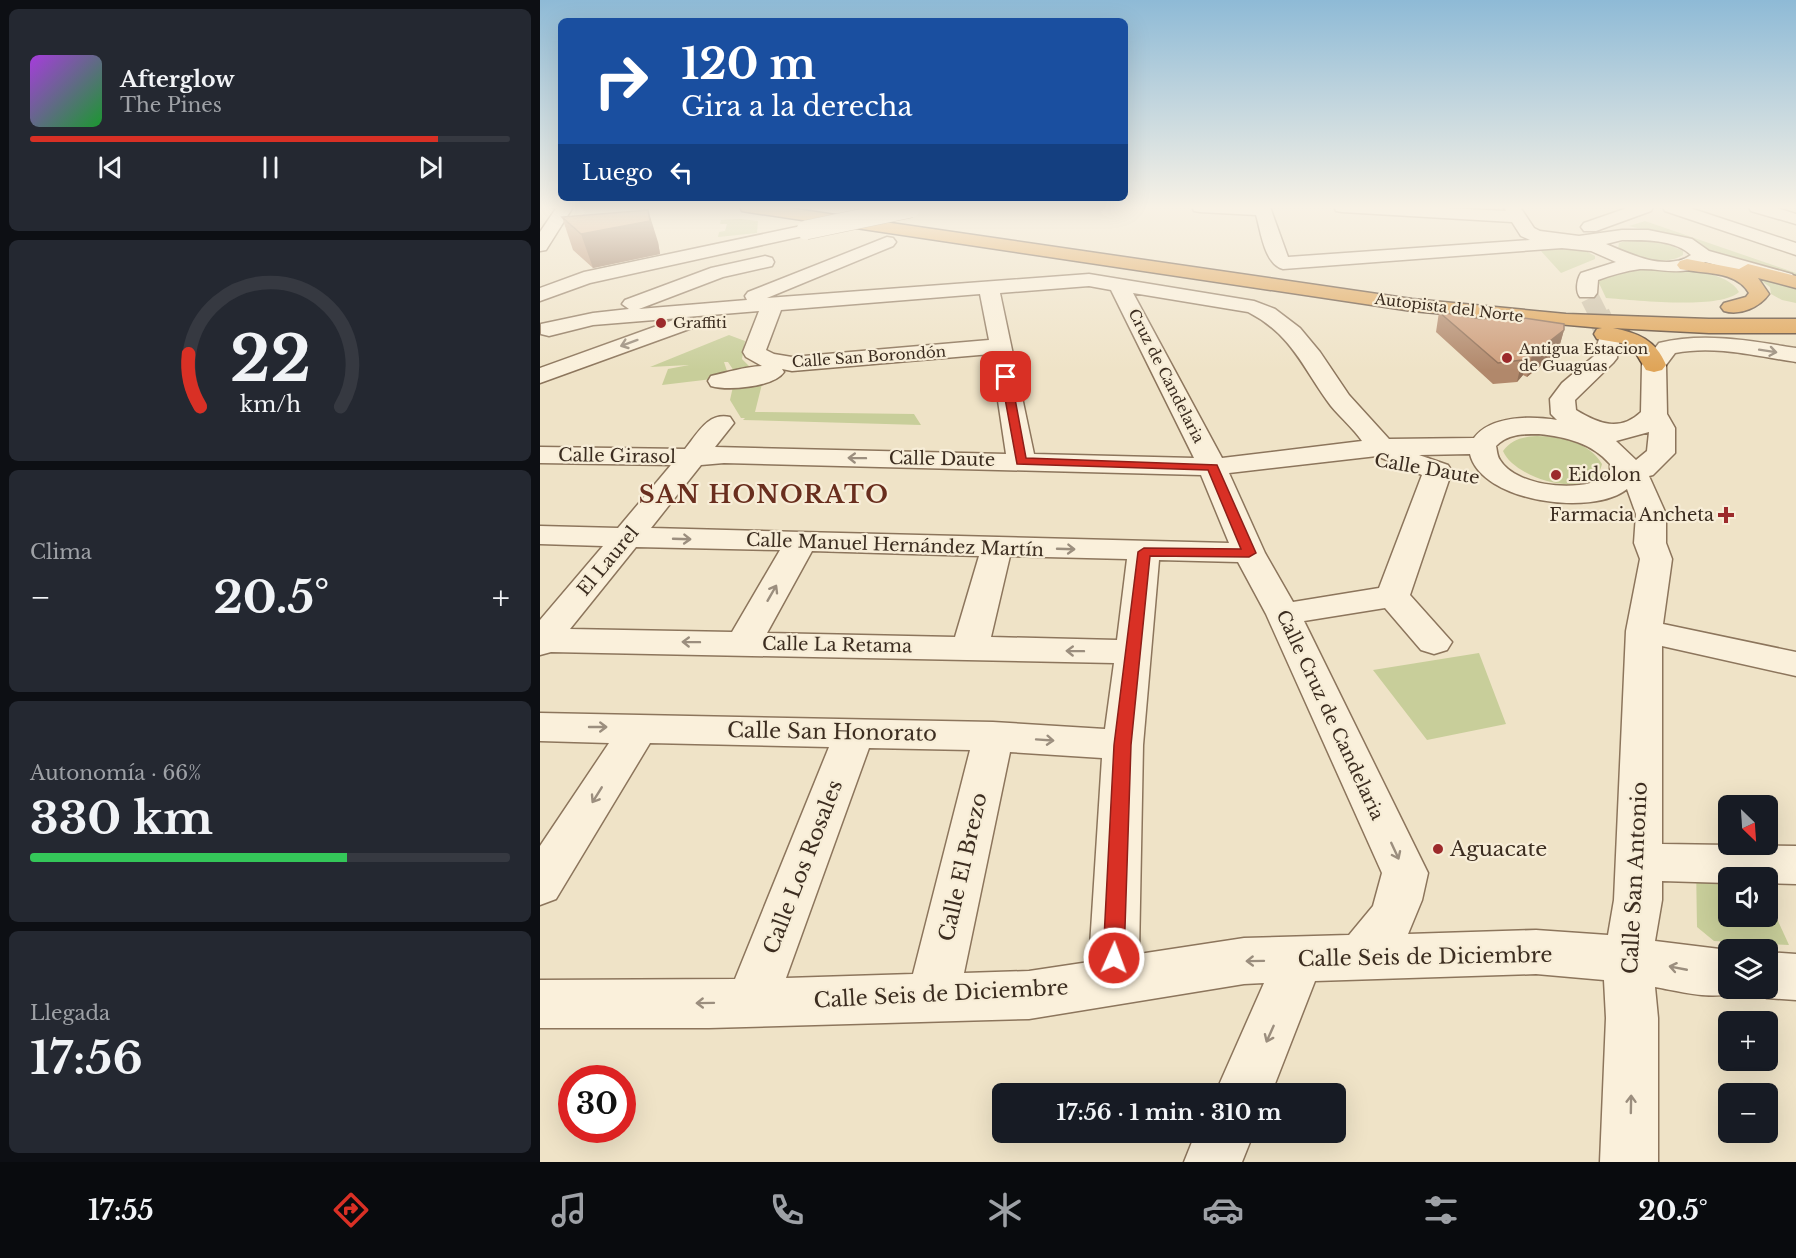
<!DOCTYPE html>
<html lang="es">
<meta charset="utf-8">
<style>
body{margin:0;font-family:"Libre Baskerville",serif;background:#242831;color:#f1f3f6;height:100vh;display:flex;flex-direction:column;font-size:22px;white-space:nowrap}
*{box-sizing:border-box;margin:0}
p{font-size:20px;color:#9ea1a6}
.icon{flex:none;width:33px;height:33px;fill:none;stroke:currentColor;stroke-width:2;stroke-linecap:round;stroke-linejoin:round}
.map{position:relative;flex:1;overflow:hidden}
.panel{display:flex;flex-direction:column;gap:9px;padding:9px;background:#0d0f14;width:540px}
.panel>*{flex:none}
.guide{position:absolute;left:18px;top:18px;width:570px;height:183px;border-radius:9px;box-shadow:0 6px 24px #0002;background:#1a4fa0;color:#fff;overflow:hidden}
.needle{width:39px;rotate:155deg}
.buttons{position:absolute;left:1178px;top:795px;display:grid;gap:12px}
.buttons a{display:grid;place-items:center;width:60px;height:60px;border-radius:9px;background:#171b24;box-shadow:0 6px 24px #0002;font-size:30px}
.speed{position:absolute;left:18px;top:1065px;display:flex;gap:12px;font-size:30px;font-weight:700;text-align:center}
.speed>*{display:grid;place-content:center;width:78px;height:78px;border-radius:50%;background:#171b24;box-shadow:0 6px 24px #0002;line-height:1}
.speed .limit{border:9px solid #d22;background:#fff;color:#111}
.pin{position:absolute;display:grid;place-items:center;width:51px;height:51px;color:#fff;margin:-26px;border-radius:12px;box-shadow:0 3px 9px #0006}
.me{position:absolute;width:66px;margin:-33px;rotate:2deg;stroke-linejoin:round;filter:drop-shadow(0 0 4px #0008)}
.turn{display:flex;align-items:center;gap:21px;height:126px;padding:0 24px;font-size:27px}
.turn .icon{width:78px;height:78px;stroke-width:2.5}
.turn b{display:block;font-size:42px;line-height:51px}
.then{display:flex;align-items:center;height:57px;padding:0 24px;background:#0003;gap:12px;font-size:22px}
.big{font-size:45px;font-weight:700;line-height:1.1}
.panel .tile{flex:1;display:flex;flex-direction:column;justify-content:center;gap:9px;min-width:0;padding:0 21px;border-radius:9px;background:#242831}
.panel .dial{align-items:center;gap:0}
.dial svg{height:156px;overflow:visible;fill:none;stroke:#363941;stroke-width:7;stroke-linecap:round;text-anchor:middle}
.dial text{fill:#f1f3f6;stroke:none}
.song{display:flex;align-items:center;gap:18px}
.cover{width:72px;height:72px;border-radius:9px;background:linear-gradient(135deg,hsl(280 70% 55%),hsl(130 70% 35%))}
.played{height:6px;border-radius:3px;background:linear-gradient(90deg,#d93025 85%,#363941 85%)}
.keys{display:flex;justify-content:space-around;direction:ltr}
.heat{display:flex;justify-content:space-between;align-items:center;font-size:33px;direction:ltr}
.charge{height:9px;border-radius:4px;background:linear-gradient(90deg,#34c759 66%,#363941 0)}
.trip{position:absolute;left:452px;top:1083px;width:354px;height:60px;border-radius:9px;background:#171b24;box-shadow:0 6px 24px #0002;font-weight:700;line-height:60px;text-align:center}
.tab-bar{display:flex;height:96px;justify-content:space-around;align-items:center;background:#090b0e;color:#9ea1a6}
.tab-bar .icon{width:42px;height:42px}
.tab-bar .active{color:#d93025}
.tab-bar b{font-size:27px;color:#f1f3f6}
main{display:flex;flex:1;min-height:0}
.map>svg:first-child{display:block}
</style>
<main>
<section class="panel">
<div class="tile">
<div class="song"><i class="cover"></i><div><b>Afterglow</b><p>The Pines</p></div></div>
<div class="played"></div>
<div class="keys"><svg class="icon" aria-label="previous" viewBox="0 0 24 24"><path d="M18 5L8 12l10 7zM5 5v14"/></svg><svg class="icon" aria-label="pause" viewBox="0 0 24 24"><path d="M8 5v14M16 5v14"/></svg><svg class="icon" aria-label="next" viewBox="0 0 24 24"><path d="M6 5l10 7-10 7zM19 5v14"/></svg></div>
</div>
<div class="tile dial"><svg viewBox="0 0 100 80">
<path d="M14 69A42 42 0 1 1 86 69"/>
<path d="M14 69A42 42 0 0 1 8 42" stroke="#d93025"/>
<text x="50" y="56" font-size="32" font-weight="700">22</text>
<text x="50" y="72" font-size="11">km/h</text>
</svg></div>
<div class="tile"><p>Clima</p>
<div class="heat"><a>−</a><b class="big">20.5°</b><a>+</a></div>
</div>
<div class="tile"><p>Autonomía · 66%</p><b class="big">330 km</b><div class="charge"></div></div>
<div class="tile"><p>Llegada</p><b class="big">17:56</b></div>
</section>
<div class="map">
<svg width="1256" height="1162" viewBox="0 0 1256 1162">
<rect width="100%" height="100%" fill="#efe3c7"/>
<path fill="#c8ce9a" d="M201,219L218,221L217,233L178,237L179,232L185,231L187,224H180L181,220Z
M1105,221L1256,273V276L1178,256L1156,242L1089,226Z
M1092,239L1123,242L1143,251V255C1127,266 1093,259 1078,249L1079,243Z
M1027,248L1044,250L1055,256V259L1021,273L1000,250Z
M1095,269C1122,269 1185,266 1199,292C1180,310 1094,300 1066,298L1058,281L1067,276Z
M1219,277L1256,285V303L1242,300L1231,294L1230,287L1217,278Z
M189,335L205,341L202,359L211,368L196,374L188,362H184L189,377L122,385L128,369L149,365L110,367Z
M223,380L215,412L374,414L381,425L203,420L205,418H201L190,400L194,382Z
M997,436C1022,437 1049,442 1062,464C1054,502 975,480 963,451C972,439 983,437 997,436Z
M939,653L966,724L887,740L833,670Z
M1156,863L1188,878V916H1227V897L1249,945L1174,941L1157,927Z"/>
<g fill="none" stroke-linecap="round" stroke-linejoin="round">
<path stroke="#cbbfa6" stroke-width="19" stroke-dasharray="19 10" stroke-linecap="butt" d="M1050,298L1059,316"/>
<path stroke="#cbbfa6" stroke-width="24" stroke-dasharray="24 12" stroke-linecap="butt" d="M1058,314L1069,337"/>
<defs>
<path id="minor" d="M17,207H33L6,250L0,251V232Z
M652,207H730L748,257L990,240L981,236L972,222L802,212L796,211L794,207H888L966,211L964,207H980L994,228L1000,231L1039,236L1082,230H1108L1152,239L1169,251L1252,274L1255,278L1252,282L1245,284L1165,262C1146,278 1122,268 1100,269C1086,271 1071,275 1058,280L1057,293L1054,297H1040C1035,291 1037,279 1041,273L1076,262L1051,251L1022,248L743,269C724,264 721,231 716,215L660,212L654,211ZM1082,240C1104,240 1134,239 1151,255C1126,272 1090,254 1066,244Z
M1090,207H1113L1111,211L1056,231H1044L1041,227L1044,223Z
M1123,207H1147L1256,243V255L1125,211Z
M1209,207H1234L1256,214V224L1211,211Z
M266,225L272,226L275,230L272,234L50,283L0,301V288L44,272Z
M347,237L353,238L356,242L353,246L227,298L549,274L714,301L735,309L760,328L780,352L809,395L849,439L934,438C951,415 992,416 1017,420L1011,414L1010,399L1022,383L1054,356L1061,332L1069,330L1077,332L1080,337L1077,358L1073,363L1035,400L1036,410C1059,424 1080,432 1101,412L1102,365L1119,343C1165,332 1210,341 1256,348V362C1216,356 1175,345 1135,353L1126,365L1127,414L1135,428V453L1113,475L1109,476L1126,514V543L1132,559L1123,624L1256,652V676L1122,646V844L1256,846V884L1227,883V878H1188V883L1122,881V900L1115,941L1188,950V988H1206C1179,1003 1144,992 1115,987L1118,1018V1162H1060L1066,1018L1064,980L996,974L775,981L731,1094H675L724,983L704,984L489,1019L169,1028H0V980L195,979L289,747L110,743L16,899L0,905V846L69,743L0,741V713L453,722L565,729L574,663L11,652L0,655V620L63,546L0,544V526L78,528L131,465L0,463V447L145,449C158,433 168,412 190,417L194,423L175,447L466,454L451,354L252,371L242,369L244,372C234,387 189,391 171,386L168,381L171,376C189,372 203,367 222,366L206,357L203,352L219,311L146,317L152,318L155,323L152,328L0,383V368L139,318L53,325L9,336L1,334V324L53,313L89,309L82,304L85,300L171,268L225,256L232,258L234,262L232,266L183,277L99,309L207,300L205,296L208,292ZM549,286L571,290L654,458L494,454L460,293ZM593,293L708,312C753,335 763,369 791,406C801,418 813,428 822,441L682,458ZM440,294L449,340L252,357L234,354L226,350L241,310ZM1109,432L1107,451L1096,460L1076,441ZM999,434C1026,437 1052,443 1070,464V474C1046,494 977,488 960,460C957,456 957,450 956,446C968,434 982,434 999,434ZM930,454C941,502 1053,517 1087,489L1096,514L1094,543L1100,559L1086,631L1074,900L1068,935L996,930L868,934L882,900L888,873L764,621L845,608L881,650L894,654L907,650L912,642L870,595L912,471L908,465L879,455ZM837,456L882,475L839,588L753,602L725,553L689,473ZM184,463L661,475L689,543L111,528L161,465ZM96,547L240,550L192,632L30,629ZM272,551L439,556L415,637L227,633ZM470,556L587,559L577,640L451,637ZM619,560L698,562L726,614L842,873L833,906L809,935L704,938L599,954L603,745ZM329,748L430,750L373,974L246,978ZM470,752L562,758L549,962L489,971L424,973Z
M1227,952L1256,954V1000L1227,998L1209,991L1208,988H1227Z
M656,1132H714L702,1162H644Z"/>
<path id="highway" d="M200,207H241L872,299L1026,314L1169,319H1256V333H1169L1073,328C1098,333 1116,340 1126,365L1122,370L1114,372L1106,370L1094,350L1081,343L1057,339L1054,334L1057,329L1062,328L872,311L208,212L202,211Z
M1147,259L1199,269L1208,264L1256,276V288L1218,278L1229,294C1220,307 1200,316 1184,311L1181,307L1184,303L1206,297L1209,293C1196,270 1162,274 1140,269L1137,265L1140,261Z"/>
</defs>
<use href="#minor" stroke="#8c755c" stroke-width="3"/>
<use href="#highway" stroke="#5a4330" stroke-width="3"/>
<use href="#minor" fill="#faf0db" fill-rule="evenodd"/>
<use href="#highway" fill="#dfa457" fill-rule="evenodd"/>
<defs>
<path id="minor-bridge" d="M266,230L371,208"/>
</defs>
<use href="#minor-bridge" stroke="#8c755c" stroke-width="20" stroke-linecap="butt"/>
<use href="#minor-bridge" stroke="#faf0db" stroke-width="19"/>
</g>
<path fill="#b1886b" d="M22,217L118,242L120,254L53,268L33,250Z
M899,312L1024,330L1018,351L987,377L983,375L977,382L953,384L896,332Z"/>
<path fill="#906f57" d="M108,210L118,242L120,254L53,268L41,234Z
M1024,330L1018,351L987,377L992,355Z
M988,354L983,375L977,382L982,360Z"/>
<path fill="#ce9e7c" stroke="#906f57" stroke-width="1.5" d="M108,210L110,221L41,234L22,217Z
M899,312L941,319L970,316L1024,324V330L992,355L988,354L982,360L958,363Z"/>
<defs><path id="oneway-shaft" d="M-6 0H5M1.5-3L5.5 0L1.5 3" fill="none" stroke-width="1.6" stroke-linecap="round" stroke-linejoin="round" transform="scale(1.5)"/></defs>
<g stroke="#9b8e7e">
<use href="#oneway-shaft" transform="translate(89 343) rotate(160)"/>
<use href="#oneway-shaft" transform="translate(1228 351) rotate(9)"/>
<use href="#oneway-shaft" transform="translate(317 458) rotate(-179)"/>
<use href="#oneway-shaft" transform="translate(142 539) rotate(2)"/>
<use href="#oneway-shaft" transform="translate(526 549) rotate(2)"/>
<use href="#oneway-shaft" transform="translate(232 593) rotate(-60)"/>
<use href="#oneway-shaft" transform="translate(151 642) rotate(-179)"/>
<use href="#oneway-shaft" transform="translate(535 651) rotate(-179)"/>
<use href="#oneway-shaft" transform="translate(58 727)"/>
<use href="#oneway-shaft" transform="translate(505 740) rotate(4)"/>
<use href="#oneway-shaft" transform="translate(57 795) rotate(122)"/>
<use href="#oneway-shaft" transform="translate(855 851) rotate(65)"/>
<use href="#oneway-shaft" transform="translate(715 961) rotate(179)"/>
<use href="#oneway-shaft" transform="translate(1138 968) rotate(-169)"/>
<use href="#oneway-shaft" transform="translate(165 1003) rotate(179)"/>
<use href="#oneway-shaft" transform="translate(730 1034) rotate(114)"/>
<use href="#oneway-shaft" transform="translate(1091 1104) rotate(-89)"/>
</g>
<linearGradient id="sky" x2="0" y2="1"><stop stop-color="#8ebad6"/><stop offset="0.56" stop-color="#f8f2e6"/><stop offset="1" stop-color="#f8f2e6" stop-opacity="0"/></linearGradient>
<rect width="1256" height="370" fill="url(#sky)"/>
<path fill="#d93025" stroke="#8d1f18" stroke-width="1.5" d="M466,374L471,377L486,458L677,465L716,553L709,557L610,556L591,745L584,958L581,965L574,968L566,965L563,958L574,745L598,552L604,548L701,549L668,470L477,464L461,377Z"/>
<g fill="#9c2a2b" stroke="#f7edd7" stroke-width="2">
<circle cx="121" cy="323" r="6"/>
<circle cx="967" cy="358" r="6"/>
<circle cx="1016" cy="475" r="6"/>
<path d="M1183 506h6v6h6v6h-6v6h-6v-6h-6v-6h6z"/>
<circle cx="898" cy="849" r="6"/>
</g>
<g text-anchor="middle" stroke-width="4.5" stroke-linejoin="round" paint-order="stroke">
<g font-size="15" fill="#3c2d20" stroke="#f7edd7">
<text transform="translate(909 308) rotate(7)" y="5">Autopista del Norte</text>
<text transform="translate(329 357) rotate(-4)" y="5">Calle San Borondón</text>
<text transform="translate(626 376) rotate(63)" y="5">Cruz de Candelaria</text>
</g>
<g font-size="15" fill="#3c2d20" stroke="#f7edd7" text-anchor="start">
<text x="133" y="328">Graffiti</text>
<text x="979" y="354">Antigua Estacion<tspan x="979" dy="17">de Guaguas</tspan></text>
</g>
<g font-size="18" fill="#3c2d20" stroke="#f7edd7">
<text transform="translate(77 456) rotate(1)" y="6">Calle Girasol</text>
<text transform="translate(402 459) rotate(1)" y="6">Calle Daute</text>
<text transform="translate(887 469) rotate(10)" y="6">Calle Daute</text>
<text transform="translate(355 545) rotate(2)" y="6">Calle Manuel Hernández Martín</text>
<text transform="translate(68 561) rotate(-50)" y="6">El Laurel</text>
<text transform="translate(297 645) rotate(1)" y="6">Calle La Retama</text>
<text transform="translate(790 715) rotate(65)" y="6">Calle Cruz de Candelaria</text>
</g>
<g font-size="18" fill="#3c2d20" stroke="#f7edd7" text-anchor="start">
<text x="1028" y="481">Eidolon</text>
<text x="1174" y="521" text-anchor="end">Farmacia Ancheta</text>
</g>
<g font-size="21" fill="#3c2d20" stroke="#f7edd7">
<text transform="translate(292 732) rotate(1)" y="7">Calle San Honorato</text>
<text transform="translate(263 867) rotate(-69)" y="7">Calle Los Rosales</text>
<text transform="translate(423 867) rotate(-77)" y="7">Calle El Brezo</text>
<text transform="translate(1095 878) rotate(-87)" y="7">Calle San Antonio</text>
<text transform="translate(885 957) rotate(-1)" y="7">Calle Seis de Diciembre</text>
<text transform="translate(401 994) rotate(-3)" y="7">Calle Seis de Diciembre</text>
</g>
<g font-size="21" fill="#3c2d20" stroke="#f7edd7" text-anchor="start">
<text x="910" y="856">Aguacate</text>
</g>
<g font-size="24" font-weight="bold" letter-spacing="1.5" fill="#692e1e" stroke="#f7edd7">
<text x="224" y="503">SAN HONORATO</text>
</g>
</g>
</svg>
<div class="buttons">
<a><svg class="needle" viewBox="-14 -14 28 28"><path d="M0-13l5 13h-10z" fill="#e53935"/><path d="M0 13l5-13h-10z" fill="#9ea1a6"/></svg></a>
<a><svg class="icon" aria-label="sound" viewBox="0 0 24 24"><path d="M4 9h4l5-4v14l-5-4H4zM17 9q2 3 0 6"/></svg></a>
<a><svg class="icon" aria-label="layers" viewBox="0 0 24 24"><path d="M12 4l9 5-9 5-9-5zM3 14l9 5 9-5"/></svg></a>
<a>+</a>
<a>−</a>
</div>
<div class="speed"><div class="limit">30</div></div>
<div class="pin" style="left:466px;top:377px;background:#d93025"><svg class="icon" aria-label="arrive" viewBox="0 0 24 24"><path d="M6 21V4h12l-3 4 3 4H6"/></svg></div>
<svg class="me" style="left:574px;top:958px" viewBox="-20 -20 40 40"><circle r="17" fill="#d93025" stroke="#fff" stroke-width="3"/><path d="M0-11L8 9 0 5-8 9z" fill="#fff"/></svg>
<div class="trip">17:56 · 1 min · 310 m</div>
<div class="guide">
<div class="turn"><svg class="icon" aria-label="right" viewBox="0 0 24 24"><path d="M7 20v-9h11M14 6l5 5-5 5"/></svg><div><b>120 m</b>Gira a la derecha</div></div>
<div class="then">Luego<svg class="icon" aria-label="left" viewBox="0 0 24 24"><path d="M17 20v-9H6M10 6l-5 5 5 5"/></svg></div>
</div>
</div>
</main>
<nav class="tab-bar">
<b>17:55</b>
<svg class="icon active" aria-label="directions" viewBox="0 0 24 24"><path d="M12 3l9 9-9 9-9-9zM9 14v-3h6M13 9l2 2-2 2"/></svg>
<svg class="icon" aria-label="music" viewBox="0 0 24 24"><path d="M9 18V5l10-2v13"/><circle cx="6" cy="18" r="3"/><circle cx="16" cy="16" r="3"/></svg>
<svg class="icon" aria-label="phone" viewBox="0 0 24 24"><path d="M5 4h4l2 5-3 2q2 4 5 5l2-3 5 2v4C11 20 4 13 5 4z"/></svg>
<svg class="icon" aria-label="climate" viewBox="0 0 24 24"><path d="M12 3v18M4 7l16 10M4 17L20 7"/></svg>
<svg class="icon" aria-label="car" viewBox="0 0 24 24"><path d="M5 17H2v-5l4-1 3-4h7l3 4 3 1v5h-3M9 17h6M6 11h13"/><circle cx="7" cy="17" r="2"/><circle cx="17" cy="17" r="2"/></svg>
<svg class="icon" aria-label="filters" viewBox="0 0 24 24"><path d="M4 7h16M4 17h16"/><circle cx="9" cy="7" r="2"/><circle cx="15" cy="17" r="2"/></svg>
<b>20.5°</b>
</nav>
